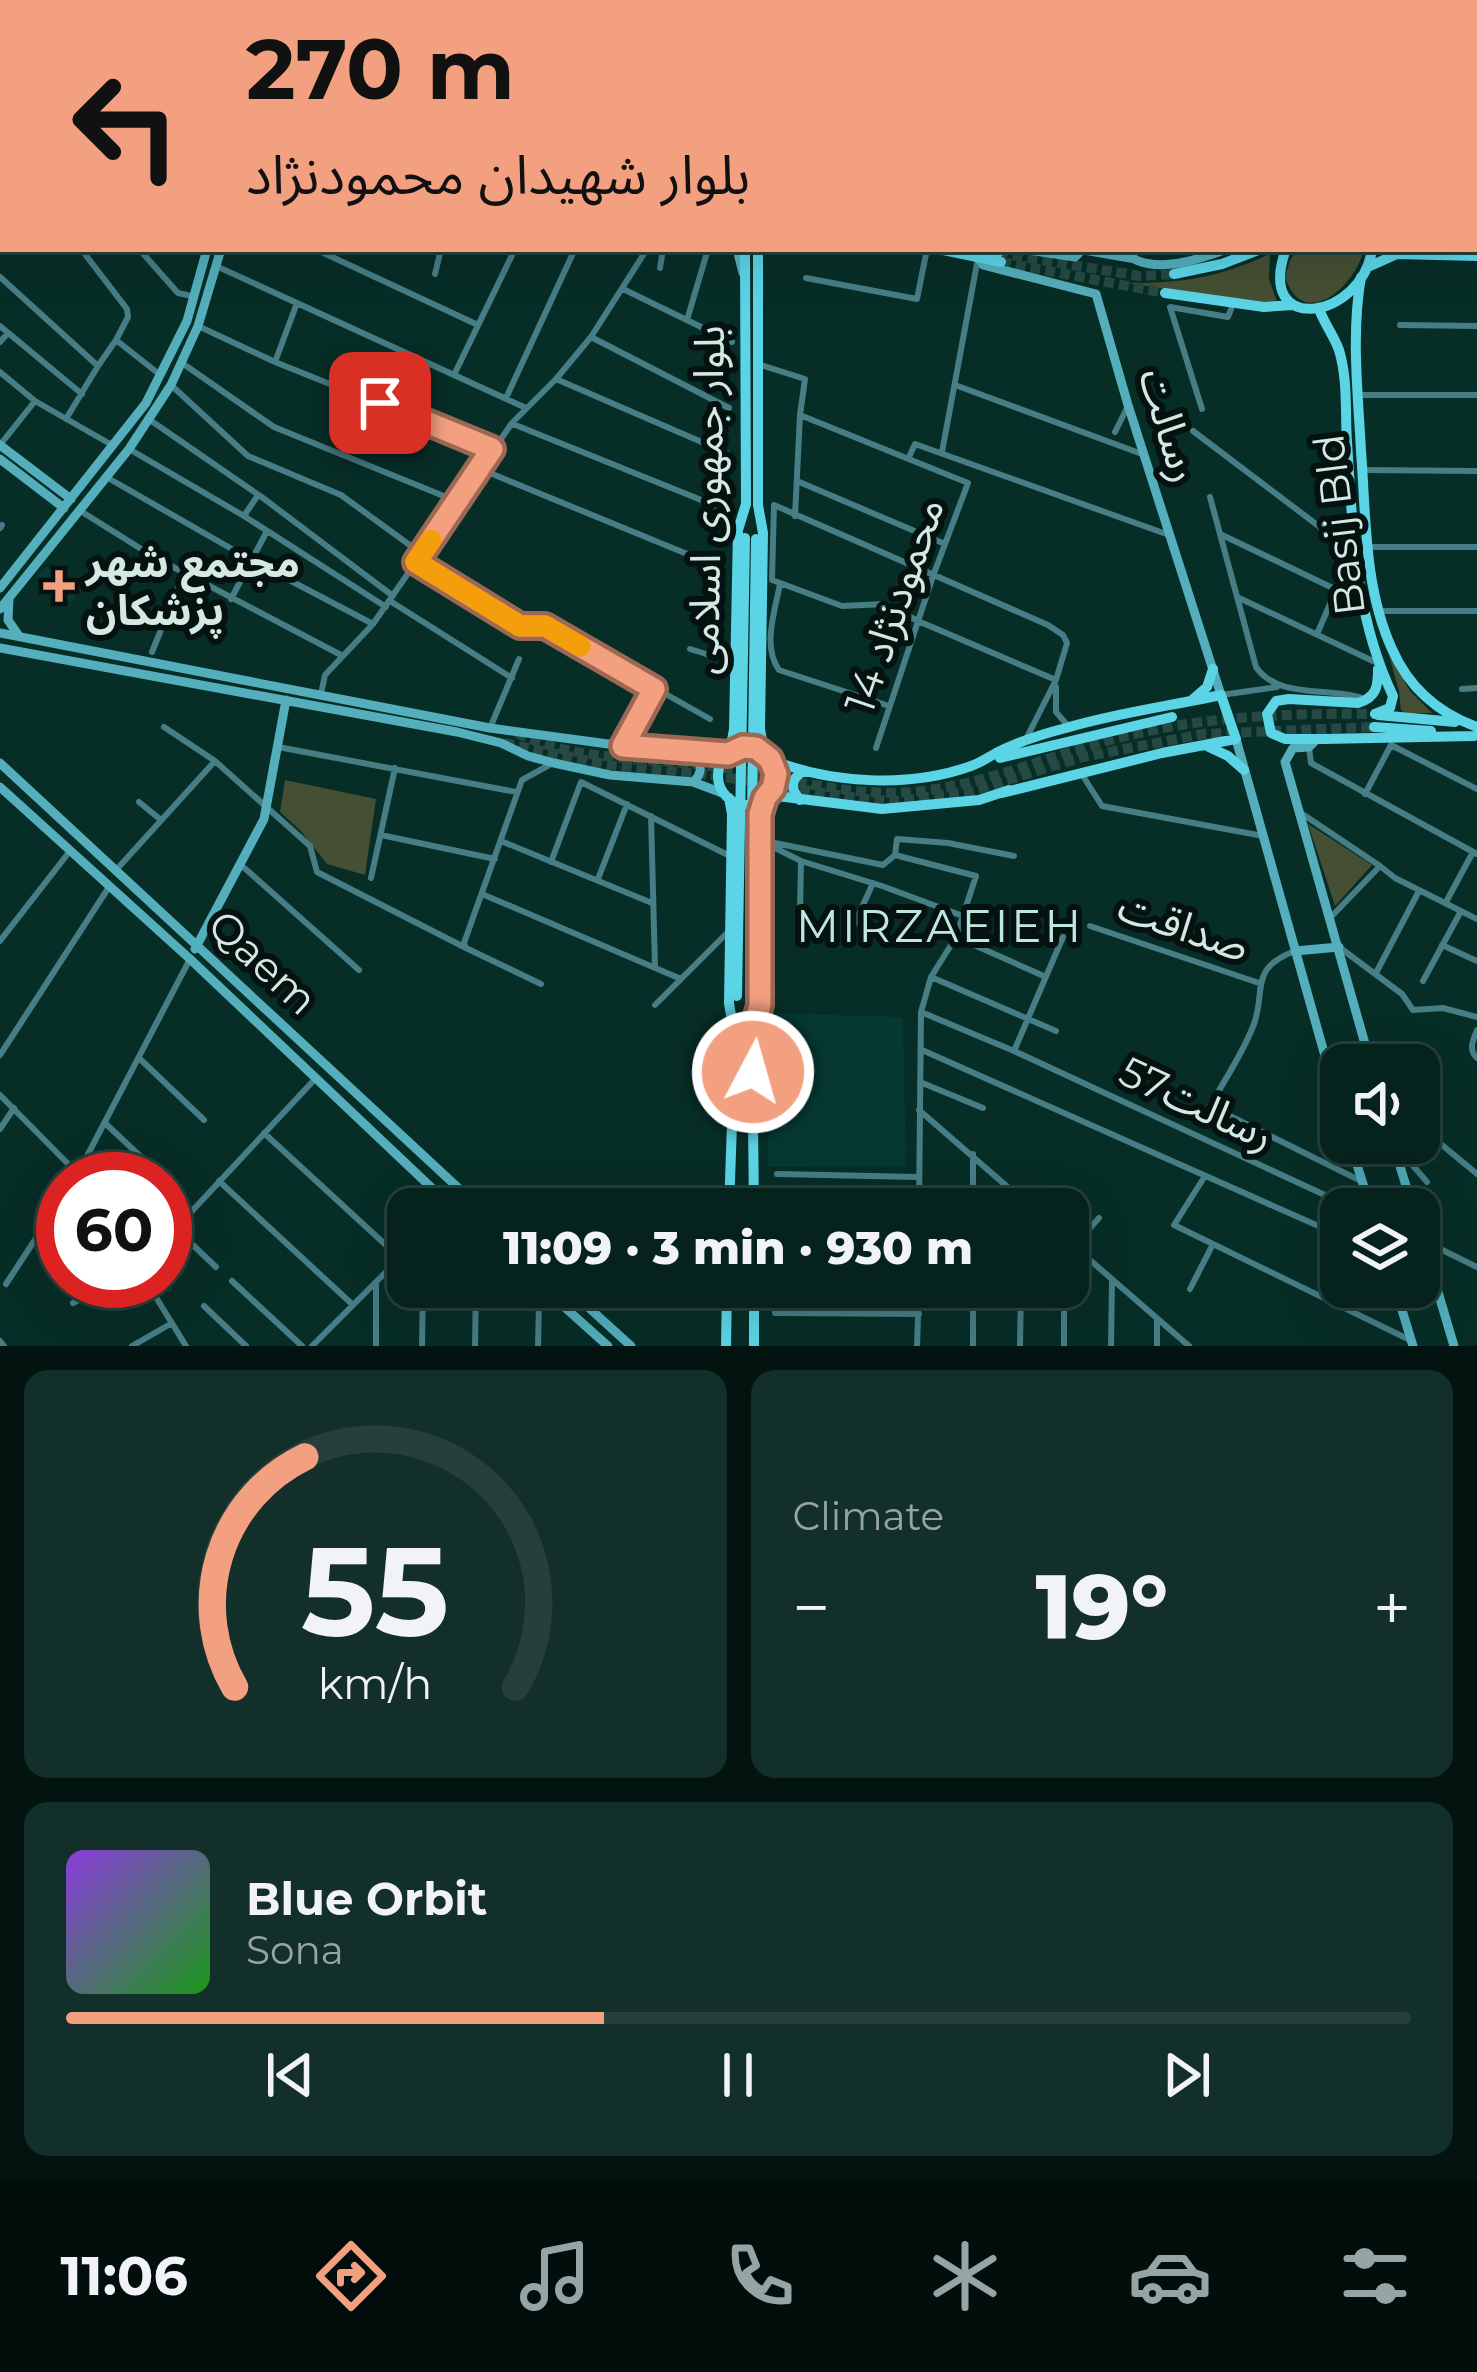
<!DOCTYPE html>
<meta charset="utf-8">
<style>
body{margin:0;font-family:Montserrat,"Noto Sans Arabic",sans-serif;background:#132f2a;color:#f1f3f6;height:100vh;display:flex;flex-direction:column;font-size:45px;white-space:nowrap}
*{box-sizing:border-box;margin:0}
p{font-size:39px;color:#97a4a4}
.icon{flex:none;width:66px;height:66px;fill:none;stroke:currentColor;stroke-width:2;stroke-linecap:round;stroke-linejoin:round}
.map{position:relative;height:1346px;overflow:hidden}
.sheet{display:flex;flex-direction:column;gap:24px;padding:24px;background:#031310;flex:1}
.sheet>*{flex:none}
.guide{position:absolute;left:0px;top:0px;width:1479px;height:252px;box-shadow:0 12px 48px #0002,0 0 0 3px #263f3b;background:#f2a080;color:#111;overflow:hidden}
.fabs{position:absolute;left:1320px;top:1044px;display:grid;gap:24px}
.fabs a{display:grid;place-items:center;width:120px;height:120px;border-radius:24px;background:#05221d;box-shadow:0 12px 48px #0002,0 0 0 3px #263f3b;font-size:60px}
.speed{position:absolute;left:36px;top:1152px;display:flex;gap:24px;font-size:60px;font-weight:700;text-align:center}
.speed>*{display:grid;place-content:center;width:156px;height:156px;border-radius:50%;background:#05221d;box-shadow:0 12px 48px #0002,0 0 0 3px #263f3b;line-height:1}
.speed .limit{border:18px solid #d22;background:#fff;color:#111}
.pin{position:absolute;display:grid;place-items:center;width:102px;height:102px;color:#fff;margin:-51px;border-radius:24px;box-shadow:0 6px 18px #0006}
.me{position:absolute;width:132px;margin:-66px;rotate:6deg;stroke-linejoin:round;filter:drop-shadow(0 0 9px #0008)}
.turn{display:flex;align-items:center;gap:42px;height:252px;padding:0 48px;font-size:54px}
.turn .icon{width:156px;height:156px;stroke-width:2.5}
.turn b{display:block;font-size:84px;line-height:102px}
.big{font-size:90px;font-weight:800;line-height:1.1}
.sheet .tile{flex:1;display:flex;flex-direction:column;justify-content:center;gap:18px;min-width:0;padding:0 42px;border-radius:24px;background:#132f2a}
.sheet .dial{align-items:center;gap:0}
.dial svg{height:312px;overflow:visible;fill:none;stroke:#263f3b;stroke-width:7;stroke-linecap:round;text-anchor:middle}
.dial text{fill:#f1f3f6;stroke:none}
.song{display:flex;align-items:center;gap:36px}
.cover{width:144px;height:144px;border-radius:18px;background:linear-gradient(135deg,hsl(270 70% 55%),hsl(120 70% 35%))}
.played{height:12px;border-radius:6px;background:linear-gradient(90deg,#f2a080 40%,#263f3b 40%)}
.keys{display:flex;justify-content:space-around;direction:ltr}
.heat{display:flex;justify-content:space-between;align-items:center;font-size:66px;direction:ltr}
.sheet .tiles{flex:1;display:grid;gap:24px;grid-template-columns:1fr 1fr}
.tile:last-child{grid-column:span 2}
.trip{position:absolute;left:387px;top:1188px;width:702px;height:120px;border-radius:24px;background:#05221d;box-shadow:0 12px 48px #0002,0 0 0 3px #263f3b;font-weight:800;line-height:120px;text-align:center}
.dock{display:flex;height:192px;justify-content:space-around;align-items:center;background:#020e0c;color:#97a4a4}
.dock .icon{width:84px;height:84px}
.dock .selected{color:#f2a080}
.dock b{font-size:54px;color:#f1f3f6}
.map>svg:first-child{display:block}
</style>
<div class="map">
<svg width="1477" height="1346" viewBox="0 0 1477 1346">
<rect width="100%" height="100%" fill="#072d27"/>
<path fill="#053932" d="M46,566L79,593L71,603L36,577Z
M767,1013L903,1017L906,1166L768,1167Z"/>
<path fill="#444f33" d="M1298,249H1364C1357,284 1304,334 1285,277L1290,260Z
M1270,254L1269,279L1277,302L1266,304L1126,283C1185,283 1216,278 1270,254Z
M1388,652L1410,691L1432,713H1405L1401,710L1399,691Z
M285,780L376,799L365,875L327,864L300,830L280,812Z
M1308,824L1372,865L1335,906Z"/>
<g fill="none" stroke-linecap="round" stroke-linejoin="round">
<path stroke="#264943" stroke-width="10" stroke-dasharray="10 5" stroke-linecap="butt" d="M998,253L1140,276L1174,274
M1001,262L1165,293
M517,733C570,759 637,758 695,764C766,772 839,797 911,792C984,786 1052,754 1122,737C1205,716 1289,713 1375,714
M504,743L610,765L704,774L863,799L898,801L972,791L1083,757L1203,734L1374,727"/>
<path stroke="#477d85" stroke-width="6" d="M9,0L14,3
M67,0L79,3
M288,0L302,3
M675,0L682,3
M934,0L941,3
M1160,0V3
M1398,0V3
M160,3L161,0
M470,3L471,0
M617,3L618,0
M874,3L876,0
M923,3V0
M1200,3V0
M1257,3V0
M1440,3L1452,0
M1476,71H1477
M1476,92L1477,93
M1476,161H1477
M0,223L3,221
M81,249L127,309L128,317L116,340L159,374
M139,249L178,293L192,296
M315,249L478,325
M465,249L468,250
M216,266L526,408
M660,268L663,249
M435,274L441,249
M0,277L98,366L116,340
M806,278L917,299L927,249
M623,289L732,342
M687,320L708,249
M1400,325L1477,326
M0,326L82,394
M198,326L275,362L492,449
M591,337L729,408
M0,342L8,333
M275,362L297,303
M182,363L274,427L456,501
M758,364L805,379L800,415L795,516
M0,372L35,401L112,445
M454,375L515,249
M556,379L727,453
M171,385L248,456L341,495L422,554
M955,385L1142,454
M1358,395H1477
M506,398L575,249
M1202,409L1170,307L1228,317L1233,304
M800,415L968,483L933,576L876,748
M66,419L98,366
M150,420L263,498L393,596
M513,424L726,510
M1193,431L1353,552
M1115,432L1127,408
M0,445L35,401
M129,449L244,516L386,607
M942,452L978,258
M909,457L915,444L1169,535
M480,469L709,563
M1363,470L1477,471
M108,478L251,560L373,624
M797,481L945,544
M1210,497L1256,667C1278,699 1327,687 1362,698
M79,510L154,557L341,655
M244,516L258,495
M0,528L2,525
M1220,534L1362,602
M1367,547H1477
M416,562L520,626H545L710,719
M780,584C775,611 762,646 779,670L889,706
M1237,597L1375,662
M231,599L267,531
M390,601L512,678
M1379,611H1477
M1317,634L1336,590
M690,649L735,663
M152,652L184,573
M1056,687V712L1069,727
M1462,689L1477,688
M321,694L325,675L373,624L512,423L556,379L591,337L647,249
M1221,695L1277,687
M164,727L215,761L310,846L317,872L466,948
M490,728L519,659
M1026,739L1056,680L1067,643L1063,635L1048,625L774,505L772,580L842,606L885,604L918,621L1056,680
M623,746L654,689
M278,747L516,792
M1309,747L1311,763L1477,854
M1081,773L1102,806L1263,836
M1365,794L1391,745L1477,789
M139,802L161,820
M1301,813L1380,866L1330,918
M651,816L655,967
M381,835L495,859
M760,840L883,865L895,855L976,876L956,937L931,977L921,1012L919,1209
M501,841L652,903
M763,842L801,861L882,886L963,916
M895,855L897,839L948,843L1014,856
M551,862L581,782L732,857
M241,865L359,970
M1380,866L1395,878L1477,919
M117,869L215,761
M371,878L395,768
M598,879L627,804
M482,894L681,979
M1446,902L1473,852
M800,913L801,861
M1090,926L1259,983
M853,927L873,883
M956,937L1046,977
M0,941L70,851
M1442,945L1477,961
M1339,947L1402,994L1413,1010L1443,1008L1477,1017
M1295,951C1246,969 1268,994 1252,1029C1241,1056 1224,1081 1210,1106L1361,1181
M1376,973L1419,891
M931,977L1056,1031
M1423,981L1461,911
M541,984L466,948L464,943L522,780L551,764
M655,1005L729,931
M921,1012L1014,1051L1355,1209
M1477,1030C1473,1040 1468,1050 1477,1058
M922,1050L1341,1236
M1014,1051L1063,937
M0,1055L109,887
M139,1058L204,1120
M920,1082L983,1108
M0,1095L83,1179
M919,1110L1033,1209
M105,1123L156,1171
M1419,1126L1477,1174
M0,1129L14,1108
M264,1133L400,1258
M1396,1146L1427,1182
M777,1174L918,1177
M1205,1176L1174,1225L1410,1340
M75,1179L190,959
M219,1181L353,1305
M973,1209V1154
M176,1229L216,1267
M165,1240L315,1079
M1068,1241L1189,1346
M1426,1242L1477,1267
M1074,1246L1099,1218
M146,1281L186,1346
M232,1281L302,1346
M6,1284L63,1197
M1190,1289L1213,1244
M73,1303L114,1281
M204,1306L246,1346
M775,1313L919,1314
M0,1341L4,1346
M132,1346L172,1323
M312,1346L408,1250
M376,1346V1284
M422,1346L423,1287
M475,1346L476,1287
M538,1346L539,1301
M917,1346L919,1287
M973,1346V1287
M1020,1346L1021,1287
M1064,1346V1287
M1111,1346L1112,1279
M1157,1346V1319"/>
<path stroke="#54aebc" stroke-width="9" d="M383,0V3
M397,0V3
M1025,0V3
M1059,0V3
M1327,0V3
M545,3V0
M0,66H3
M0,79H3
M737,249L743,273
M1021,249L1075,257L1083,249
M1122,249C1145,278 1198,260 1227,249
M1084,250L1130,258
M978,258L983,265L1096,294L1128,405L1221,695
M0,445L71,499
M0,459L64,508
M0,588L146,403L187,321L207,249
M9,598L8,620L19,636
M0,609L129,449L171,385L198,326L221,249
M0,633L490,728L623,746L727,754
M0,648L457,732L501,743L528,756L554,763L610,775L693,782L725,794
M1236,739L1341,1113
M1317,739L1309,747L1293,748L1285,762L1371,1065
M0,763L481,1209
M693,782C704,773 701,763 694,753
M0,787L190,959L454,1209
M195,949L264,819L286,700
M1295,951L1339,947
M1350,1143L1371,1209
M1393,1143L1413,1209
M1419,1228L1454,1346
M542,1287L608,1346
M566,1287L631,1346
M1395,1287L1413,1346"/>
<path stroke="#5bd4e6" stroke-width="10" d="M750,0V3
M766,3V0
M1476,240H1477
M758,249V505L763,533L760,729L764,752
M938,249L1001,262
M975,249L998,253
M1286,249C1254,338 1363,319 1372,249
M1368,267L1397,254L1477,256
M1174,274L1222,264L1261,249
M1361,277C1351,335 1358,392 1361,451C1366,516 1364,588 1392,649C1409,688 1438,713 1477,727
M1165,293L1264,307L1293,305
M1319,309C1324,323 1334,336 1339,350C1348,380 1345,412 1347,442C1353,531 1354,614 1393,696L1390,708L1375,714
M1378,669C1378,686 1377,697 1358,703L1289,699L1276,701L1267,714L1271,733L1285,739H1323L1474,736
M1192,700L1207,687L1213,669
M1378,715L1455,722
M1374,727L1431,731
M1209,747L1228,756L1244,770
M718 776a29 29 0 1 1 58 0a29 29 0 1 1-58 0Z
M730,752L734,729L738,530L746,504L745,249
M1000,758L1172,717
M770,759C829,784 910,788 971,766C980,763 987,758 996,753C1018,742 1042,734 1066,728C1116,713 1170,706 1221,695L1236,739L1162,753L1002,793
M769,795L882,809L979,800L1009,790
M729,798L732,814L729,1003L735,1039L729,1209
M800,800C790,788 790,779 804,771
M754,1209L752,1035L760,1005V814L765,798
M754,1287V1346
M726,1346L727,1287"/>
<path stroke="#5bd4e6" stroke-width="10" d="M737,996L745,538
M752,996L751,882L756,539"/>
</g>
<g fill="none" stroke-linecap="round" stroke-linejoin="round">
<defs>
<path id="route" d="M380,403L492,449L416,562L520,626H545L654,689L623,746L728,754L743,747L756,748L770,759L776,774L773,788L765,798L760,814V1005L752,1035L753,1072"/>
</defs>
<use href="#route" stroke="#9d6853" stroke-width="30"/>
<use href="#route" stroke="#f2a080" stroke-width="21"/>
<path stroke="#f59e0b" stroke-width="21" d="M431,540L416,562L520,626H545L580,646"/>
</g>
<path fill="#f2a080" stroke="#051210" stroke-width="4.5" d="M53 568h12v12h12v12h-12v12h-12v-12h-12v-12h12z"/>
<g text-anchor="middle" stroke-width="12" stroke-linejoin="round" paint-order="stroke">
<g font-size="42" fill="#d5e9e4" stroke="#051210">
<text transform="translate(1170 425) rotate(73)" y="15">رسالت</text>
<text transform="translate(706 500) rotate(-89)" y="15">بلوار جمهوری اسلامی</text>
<text transform="translate(1339 525) rotate(-97)" y="15">Basij Bld</text>
<text transform="translate(894 605) rotate(-71)" y="15">محمودنژاد 14</text>
<text transform="translate(1184 926) rotate(19)" y="15">صداقت</text>
<text transform="translate(263 962) rotate(43)" y="15">Qaem</text>
<text transform="translate(1197 1103) rotate(25)" y="15">رسالت57</text>
</g>
<g font-size="42" font-weight="bold" fill="#d5e9e4" stroke="#051210" text-anchor="start">
<text x="86" y="577">مجتمع شهر<tspan x="86" dy="48">پزشکان</tspan></text>
</g>
<g font-size="45" letter-spacing="3" fill="#c0e7df" stroke="#051210">
<text x="940" y="942">MIRZAEIEH</text>
</g>
</g>
</svg>
<div class="fabs">
<a><svg class="icon" aria-label="sound" viewBox="0 0 24 24"><path d="M4 9h4l5-4v14l-5-4H4zM17 9q2 3 0 6"/></svg></a>
<a><svg class="icon" aria-label="layers" viewBox="0 0 24 24"><path d="M12 4l9 5-9 5-9-5zM3 14l9 5 9-5"/></svg></a>
</div>
<div class="speed"><div class="limit">60</div></div>
<div class="pin" style="left:380px;top:403px;background:#d93025"><svg class="icon" aria-label="arrive" viewBox="0 0 24 24"><path d="M6 21V4h12l-3 4 3 4H6"/></svg></div>
<svg class="me" style="left:753px;top:1072px" viewBox="-20 -20 40 40"><circle r="17" fill="#f2a080" stroke="#fff" stroke-width="3"/><path d="M0-11L8 9 0 5-8 9z" fill="#fff"/></svg>
<div class="trip">11:09 · 3 min · 930 m</div>
<div class="guide">
<div class="turn"><svg class="icon" aria-label="left" viewBox="0 0 24 24"><path d="M17 20v-9H6M10 6l-5 5 5 5"/></svg><div><b>270 m</b>بلوار شهیدان محمودنژاد</div></div>
</div>
</div>
<section class="sheet">
<div class="tiles">
<div class="tile dial"><svg viewBox="0 0 100 80">
<path d="M14 69A42 42 0 1 1 86 69"/>
<path d="M14 69A42 42 0 0 1 32 10" stroke="#f2a080"/>
<text x="50" y="56" font-size="32" font-weight="700">55</text>
<text x="50" y="72" font-size="11">km/h</text>
</svg></div>
<div class="tile"><p>Climate</p>
<div class="heat"><a>−</a><b class="big">19°</b><a>+</a></div>
</div>
<div class="tile">
<div class="song"><i class="cover"></i><div><b>Blue Orbit</b><p>Sona</p></div></div>
<div class="played"></div>
<div class="keys"><svg class="icon" aria-label="previous" viewBox="0 0 24 24"><path d="M18 5L8 12l10 7zM5 5v14"/></svg><svg class="icon" aria-label="pause" viewBox="0 0 24 24"><path d="M8 5v14M16 5v14"/></svg><svg class="icon" aria-label="next" viewBox="0 0 24 24"><path d="M6 5l10 7-10 7zM19 5v14"/></svg></div>
</div>
</div>
</section>
<nav class="dock">
<b>11:06</b>
<svg class="icon selected" aria-label="directions" viewBox="0 0 24 24"><path d="M12 3l9 9-9 9-9-9zM9 14v-3h6M13 9l2 2-2 2"/></svg>
<svg class="icon" aria-label="music" viewBox="0 0 24 24"><path d="M9 18V5l10-2v13"/><circle cx="6" cy="18" r="3"/><circle cx="16" cy="16" r="3"/></svg>
<svg class="icon" aria-label="phone" viewBox="0 0 24 24"><path d="M5 4h4l2 5-3 2q2 4 5 5l2-3 5 2v4C11 20 4 13 5 4z"/></svg>
<svg class="icon" aria-label="climate" viewBox="0 0 24 24"><path d="M12 3v18M4 7l16 10M4 17L20 7"/></svg>
<svg class="icon" aria-label="car" viewBox="0 0 24 24"><path d="M5 17H2v-5l4-1 3-4h7l3 4 3 1v5h-3M9 17h6M6 11h13"/><circle cx="7" cy="17" r="2"/><circle cx="17" cy="17" r="2"/></svg>
<svg class="icon" aria-label="filters" viewBox="0 0 24 24"><path d="M4 7h16M4 17h16"/><circle cx="9" cy="7" r="2"/><circle cx="15" cy="17" r="2"/></svg>
</nav>
